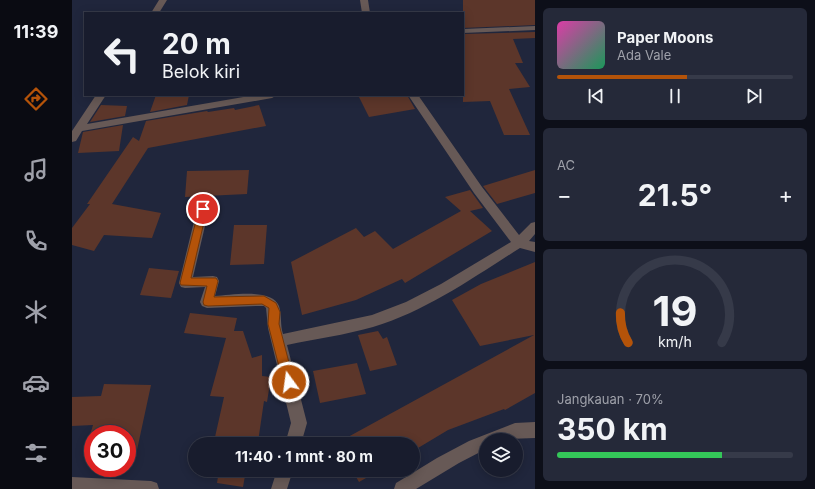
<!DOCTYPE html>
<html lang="id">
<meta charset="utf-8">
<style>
body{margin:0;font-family:Inter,sans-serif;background:#252939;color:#f1f3f6;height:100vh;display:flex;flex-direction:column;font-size:15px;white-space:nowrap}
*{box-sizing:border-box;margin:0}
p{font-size:13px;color:#9fa1aa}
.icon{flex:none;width:22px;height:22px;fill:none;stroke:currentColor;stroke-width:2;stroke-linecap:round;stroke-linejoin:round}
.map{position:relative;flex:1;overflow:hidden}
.details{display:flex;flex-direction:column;gap:8px;padding:8px;background:#0d0f19;width:280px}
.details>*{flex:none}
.banner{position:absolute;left:12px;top:12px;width:380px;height:84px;border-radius:0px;box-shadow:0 2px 10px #0003,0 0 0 1px #363a49;background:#181c2d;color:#f1f3f6;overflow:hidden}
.controls{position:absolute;left:407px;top:433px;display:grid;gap:8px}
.controls a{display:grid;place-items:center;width:44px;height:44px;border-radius:50%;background:#181c2d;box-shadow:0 2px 10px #0003,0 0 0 1px #363a49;font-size:20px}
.speed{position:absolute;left:12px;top:425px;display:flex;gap:8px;font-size:20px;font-weight:700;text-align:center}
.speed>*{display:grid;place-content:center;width:52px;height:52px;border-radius:50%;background:#181c2d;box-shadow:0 2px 10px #0003,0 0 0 1px #363a49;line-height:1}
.speed .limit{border:6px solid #d22;background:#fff;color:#111}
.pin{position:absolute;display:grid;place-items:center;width:34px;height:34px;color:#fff;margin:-17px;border:2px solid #fff;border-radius:50%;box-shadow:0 1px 4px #0007}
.me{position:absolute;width:44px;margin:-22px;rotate:346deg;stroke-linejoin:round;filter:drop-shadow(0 0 3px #0008)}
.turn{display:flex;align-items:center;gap:14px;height:84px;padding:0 12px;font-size:18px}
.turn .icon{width:52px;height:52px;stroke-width:2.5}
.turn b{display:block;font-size:28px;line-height:34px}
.big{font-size:30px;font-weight:700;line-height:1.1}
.details .card{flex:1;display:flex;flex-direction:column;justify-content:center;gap:6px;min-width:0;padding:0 14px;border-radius:6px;background:#252939}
.details .dial{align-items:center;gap:0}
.dial svg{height:104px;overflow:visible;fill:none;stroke:#363a49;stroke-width:7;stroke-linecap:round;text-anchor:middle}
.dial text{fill:#f1f3f6;stroke:none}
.song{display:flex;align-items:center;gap:12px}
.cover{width:48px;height:48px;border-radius:6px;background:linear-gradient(135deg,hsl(320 70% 55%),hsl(150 70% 35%))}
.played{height:4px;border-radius:2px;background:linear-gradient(90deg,#b45309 55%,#363a49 55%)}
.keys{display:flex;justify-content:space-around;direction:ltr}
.heat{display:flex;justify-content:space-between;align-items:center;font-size:22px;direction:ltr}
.charge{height:6px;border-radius:3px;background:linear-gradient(90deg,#34c759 70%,#363a49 0)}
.trip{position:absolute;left:116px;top:437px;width:232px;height:40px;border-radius:20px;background:#181c2d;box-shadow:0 2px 10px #0003,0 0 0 1px #363a49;font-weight:700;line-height:40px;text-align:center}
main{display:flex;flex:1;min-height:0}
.dock{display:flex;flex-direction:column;width:72px;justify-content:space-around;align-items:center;background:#0a0b12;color:#9fa1aa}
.dock .icon{width:28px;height:28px}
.dock .on{color:#b45309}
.dock b{font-size:18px;color:#f1f3f6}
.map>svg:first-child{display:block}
</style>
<main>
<nav class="dock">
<b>11:39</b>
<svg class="icon on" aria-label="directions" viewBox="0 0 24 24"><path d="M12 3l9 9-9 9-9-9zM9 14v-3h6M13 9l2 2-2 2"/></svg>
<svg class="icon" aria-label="music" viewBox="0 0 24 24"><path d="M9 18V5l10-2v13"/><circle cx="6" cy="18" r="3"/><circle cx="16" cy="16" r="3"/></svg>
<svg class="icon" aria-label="phone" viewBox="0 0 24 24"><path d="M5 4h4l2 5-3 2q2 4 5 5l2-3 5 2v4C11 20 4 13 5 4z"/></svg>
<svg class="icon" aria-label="climate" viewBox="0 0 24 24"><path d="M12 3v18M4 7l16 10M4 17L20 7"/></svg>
<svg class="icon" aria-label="car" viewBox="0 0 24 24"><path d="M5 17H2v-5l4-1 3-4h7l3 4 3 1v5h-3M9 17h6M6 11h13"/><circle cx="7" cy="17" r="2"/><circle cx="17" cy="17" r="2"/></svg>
<svg class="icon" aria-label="filters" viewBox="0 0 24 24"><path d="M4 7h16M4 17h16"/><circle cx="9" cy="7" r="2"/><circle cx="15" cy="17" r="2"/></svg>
</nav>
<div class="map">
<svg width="463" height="489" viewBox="0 0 463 489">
<rect width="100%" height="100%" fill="#20263c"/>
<path fill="#5c362a" d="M391,0H463V25L391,28Z
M463,32V38L441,39L451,63H443L458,87L437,89L458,135H432L418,101L391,102V34Z
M84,95H117L115,105L78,112Z
M286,95H335L343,109L297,117Z
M29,105L55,106L53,116L18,122Z
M187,105L194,126L76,148L40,204L89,213L80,238L32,235L22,251L0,245V228L18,204H15L61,137L67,141L74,121L135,111L136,112L162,108L163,110Z
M51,125L47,151L6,153L11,132Z
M177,170L175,194L113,197L115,171Z
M463,170V193L425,204L411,186Z
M398,190L411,208L398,211L420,231L333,283L330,279L284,300L230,315L219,262L284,228L292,237L303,231L321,249L389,211L373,197Z
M162,225H195L192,264L158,265Z
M463,262V393L433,410L432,409L376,430L341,451V444H266L265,443L462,335L408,346L380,300L409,284Z
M77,268L107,271L99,298L68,295Z
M118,313L165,318L162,331H171L180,358L190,355V376L199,377L195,402L192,401L186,442L180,441L179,444H153L154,438L143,437L152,397L138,396L154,338L112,333Z
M306,331L311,339L315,337L325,365L298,371L286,335Z
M285,363L294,394L248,403L241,371Z
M32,384L79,385L65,450H55V434H21V449H14L21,425L0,426V397L29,396Z
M147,470H174L171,487L145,483Z
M280,470H308L287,482Z"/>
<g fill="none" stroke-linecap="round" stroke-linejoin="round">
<path fill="#675956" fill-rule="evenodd" d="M87,0H95L87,13H79Z
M288,0H296L298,13H290Z
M463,26V30L391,33V29Z
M24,95H34L15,124L183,95H205L200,98L10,131L4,141L0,142V131Z
M336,95H346L410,187L447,235L459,223L463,222V234L457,241L463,242V252L448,248C402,277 355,311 301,327C273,335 243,339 215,345L235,423L229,444H213L219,423L196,328L194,308L192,306H184L135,308L130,306L128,302L133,287L113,288L109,287L107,283L125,209L127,206L131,205L135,206L137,209L121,277L141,276L145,277L147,281L143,296C160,295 200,288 207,306C210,315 208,325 211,334L300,315L334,302L369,284L439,242L402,193Z
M463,422V438L414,440V449L387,463L344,489H322L324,483L334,477L365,458L397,441L443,423Z
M205,470H221L215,489H199Z
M0,477L79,481L85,483L87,489H0Z"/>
</g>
<path fill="#b45309" stroke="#753606" d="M131,206L135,209L119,278H144L146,281L142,297L192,296L204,303L208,312L207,324L222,382L221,386L217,387L213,386L211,382L196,324L197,308L190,304L136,306L132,305L131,302L135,286L109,285L108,283L127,209Z"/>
</svg>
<div class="controls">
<a><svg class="icon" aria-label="layers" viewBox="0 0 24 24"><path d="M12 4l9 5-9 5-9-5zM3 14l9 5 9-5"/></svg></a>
</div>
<div class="speed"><div class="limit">30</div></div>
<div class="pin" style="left:131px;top:209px;background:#d93025"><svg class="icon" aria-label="arrive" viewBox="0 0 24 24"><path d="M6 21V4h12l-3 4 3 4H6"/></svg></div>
<svg class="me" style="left:217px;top:382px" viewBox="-20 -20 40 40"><circle r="17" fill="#b45309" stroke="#fff" stroke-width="3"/><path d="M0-11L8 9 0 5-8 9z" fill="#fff"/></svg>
<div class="trip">11:40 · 1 mnt · 80 m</div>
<div class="banner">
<div class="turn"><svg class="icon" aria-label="left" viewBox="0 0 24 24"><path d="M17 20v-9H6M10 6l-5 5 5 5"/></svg><div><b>20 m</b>Belok kiri</div></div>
</div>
</div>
<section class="details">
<div class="card">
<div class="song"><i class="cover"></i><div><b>Paper Moons</b><p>Ada Vale</p></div></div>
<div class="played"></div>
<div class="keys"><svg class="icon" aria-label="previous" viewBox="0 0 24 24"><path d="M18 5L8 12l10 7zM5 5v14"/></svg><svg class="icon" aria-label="pause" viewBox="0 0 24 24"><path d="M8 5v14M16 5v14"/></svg><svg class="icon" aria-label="next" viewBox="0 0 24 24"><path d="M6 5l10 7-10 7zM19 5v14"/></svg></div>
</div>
<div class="card"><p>AC</p>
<div class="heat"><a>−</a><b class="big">21.5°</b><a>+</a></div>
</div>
<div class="card dial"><svg viewBox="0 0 100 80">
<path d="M14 69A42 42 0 1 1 86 69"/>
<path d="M14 69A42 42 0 0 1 8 46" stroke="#b45309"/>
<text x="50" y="56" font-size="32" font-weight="700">19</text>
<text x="50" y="72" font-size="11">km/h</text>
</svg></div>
<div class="card"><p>Jangkauan · 70%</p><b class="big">350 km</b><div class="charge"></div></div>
</section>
</main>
